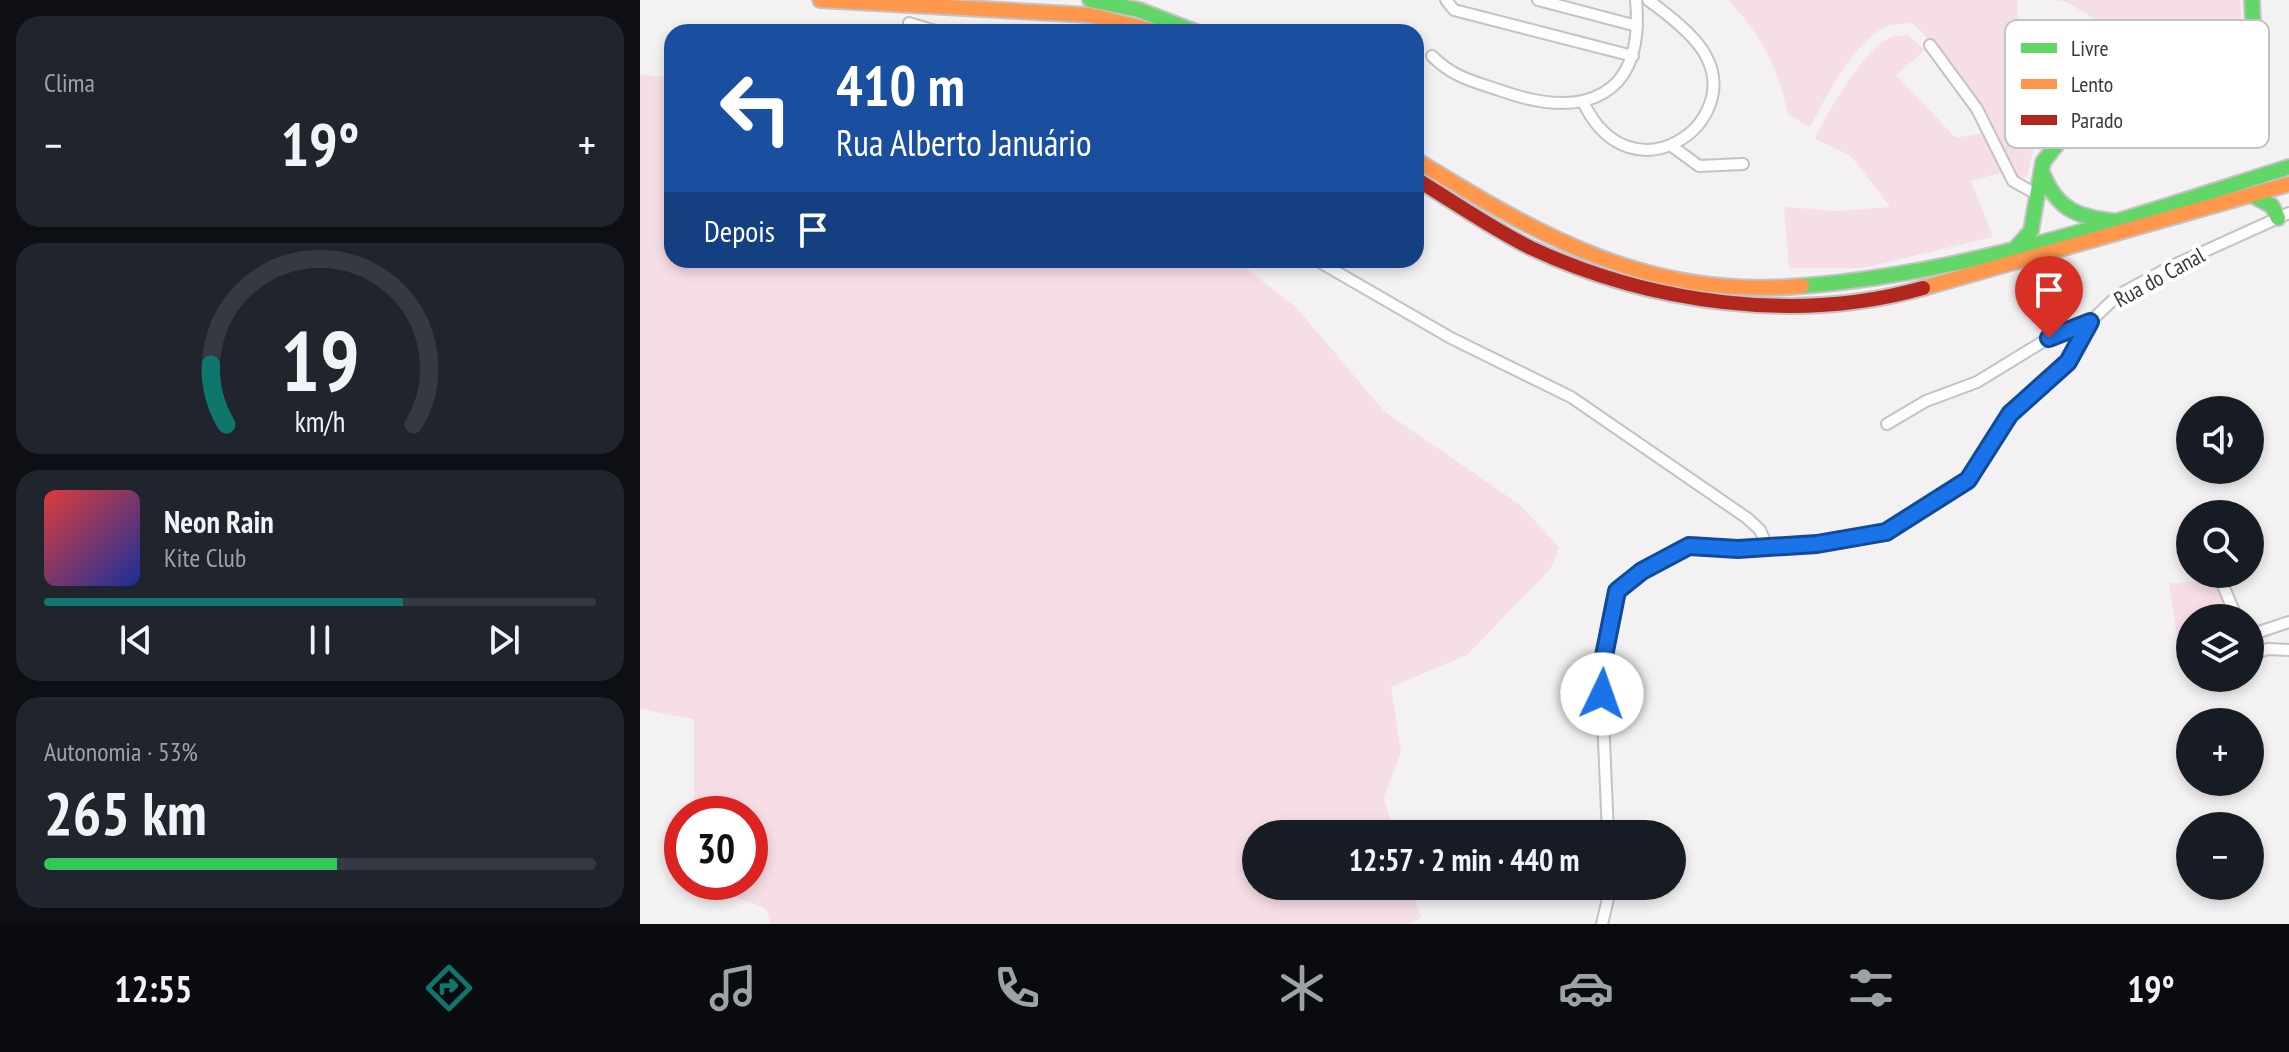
<!DOCTYPE html>
<html lang="pt">
<meta charset="utf-8">
<style>
body{margin:0;font-family:"PT Sans Narrow",sans-serif;background:#20242c;color:#f1f3f6;height:100vh;display:flex;flex-direction:column;font-size:30px;white-space:nowrap}
*{box-sizing:border-box;margin:0}
p{font-size:26px;color:#9ea1a6}
.icon{flex:none;width:44px;height:44px;fill:none;stroke:currentColor;stroke-width:2;stroke-linecap:round;stroke-linejoin:round}
.map{position:relative;flex:1;overflow:hidden}
.panel{display:flex;flex-direction:column;gap:16px;padding:16px;background:#0d0f14;width:640px}
.panel>*{flex:none}
.hud{position:absolute;left:24px;top:24px;width:760px;height:244px;border-radius:24px;box-shadow:0 4px 12px #0003;background:#1a4fa0;color:#fff;overflow:hidden}
.buttons{position:absolute;left:1536px;top:396px;display:grid;gap:16px}
.buttons a{display:grid;place-items:center;width:88px;height:88px;border-radius:50%;background:#171b24;box-shadow:0 4px 12px #0003;font-size:40px}
.speed{position:absolute;left:24px;top:796px;display:flex;gap:16px;font-size:40px;font-weight:700;text-align:center}
.speed>*{display:grid;place-content:center;width:104px;height:104px;border-radius:50%;background:#171b24;box-shadow:0 4px 12px #0003;line-height:1}
.speed .limit{border:12px solid #d22;background:#fff;color:#111}
.pin{position:absolute;display:grid;place-items:center;width:68px;height:68px;color:#fff;margin:-82px -34px;border-radius:50% 50% 50% 0;rotate:-45deg;box-shadow:0 0 8px #0007}
.pin .icon{rotate:45deg}
.me{position:absolute;width:88px;margin:-44px;rotate:3deg;stroke-linejoin:round;filter:drop-shadow(0 0 6px #0008)}
.turn{display:flex;align-items:center;gap:28px;height:168px;padding:0 40px;font-size:36px}
.turn .icon{width:104px;height:104px;stroke-width:2.5}
.turn b{display:block;font-size:56px;line-height:68px}
.then{display:flex;align-items:center;height:76px;padding:0 40px;background:#0003;gap:16px;font-size:30px}
.big{font-size:60px;font-weight:600;line-height:1.1}
.panel .widget{flex:1;display:flex;flex-direction:column;justify-content:center;gap:12px;min-width:0;padding:0 28px;border-radius:24px;background:#20242c}
.panel .dial{align-items:center;gap:0}
.dial svg{height:208px;overflow:visible;fill:none;stroke:#363941;stroke-width:7;stroke-linecap:round;text-anchor:middle}
.dial text{fill:#f1f3f6;stroke:none}
.song{display:flex;align-items:center;gap:24px}
.cover{width:96px;height:96px;border-radius:12px;background:linear-gradient(135deg,hsl(0 70% 55%),hsl(230 70% 35%))}
.played{height:8px;border-radius:4px;background:linear-gradient(90deg,#0f766e 65%,#363941 65%)}
.keys{display:flex;justify-content:space-around;direction:ltr}
.heat{display:flex;justify-content:space-between;align-items:center;font-size:44px;direction:ltr}
.charge{height:12px;border-radius:6px;background:linear-gradient(90deg,#34c759 53%,#363941 0)}
.trip{position:absolute;left:602px;top:820px;width:444px;height:80px;border-radius:40px;background:#171b24;box-shadow:0 4px 12px #0003;font-weight:600;line-height:80px;text-align:center}
.dock{display:flex;height:128px;justify-content:space-around;align-items:center;background:#090b0e;color:#9ea1a6}
.dock .icon{width:56px;height:56px}
.dock .selected{color:#0f766e}
.dock b{font-size:36px;color:#f1f3f6}
main{display:flex;flex:1;min-height:0}
.map>svg:first-child{display:block}
</style>
<main>
<section class="panel">
<div class="widget"><p>Clima</p>
<div class="heat"><a>−</a><b class="big">19°</b><a>+</a></div>
</div>
<div class="widget dial"><svg viewBox="0 0 100 80">
<path d="M14 69A42 42 0 1 1 86 69"/>
<path d="M14 69A42 42 0 0 1 8 46" stroke="#0f766e"/>
<text x="50" y="56" font-size="32" font-weight="700">19</text>
<text x="50" y="72" font-size="11">km/h</text>
</svg></div>
<div class="widget">
<div class="song"><i class="cover"></i><div><b>Neon Rain</b><p>Kite Club</p></div></div>
<div class="played"></div>
<div class="keys"><svg class="icon" aria-label="previous" viewBox="0 0 24 24"><path d="M18 5L8 12l10 7zM5 5v14"/></svg><svg class="icon" aria-label="pause" viewBox="0 0 24 24"><path d="M8 5v14M16 5v14"/></svg><svg class="icon" aria-label="next" viewBox="0 0 24 24"><path d="M6 5l10 7-10 7zM19 5v14"/></svg></div>
</div>
<div class="widget"><p>Autonomia · 53%</p><b class="big">265 km</b><div class="charge"></div></div>
</section>
<div class="map">
<svg width="1649" height="924" viewBox="0 0 1649 924">
<rect width="100%" height="100%" fill="#f4f1f2"/>
<path fill="#f6dee6" d="M1088,0H1378L1377,25L1441,66L1440,87L1407,89L1387,177L1376,178C1348,120 1321,66 1272,23C1262,24 1248,24 1241,29C1208,52 1189,92 1170,127L1148,114C1136,63 1123,38 1088,0Z
M1410,0H1600C1603,42 1608,63 1577,95L1427,2Z
M1268,35L1285,50L1256,75L1316,138L1343,133L1363,172L1331,181L1353,237L1223,268H1149L1144,207L1198,211L1250,207L1211,156L1175,139C1187,113 1224,49 1249,38C1254,35 1263,36 1268,35Z
M0,74L32,78V260H595L655,306L744,411L880,505L919,547L911,568L827,655L751,687L761,752L744,797L754,834H616V886H770L781,917L769,924H131L126,909L59,882H110V814H54V719L0,709Z
M1578,581L1592,618H1550V635L1537,638L1529,583Z"/>
<g fill="none" stroke-linecap="round" stroke-linejoin="round">
<path stroke="#d997b2" stroke-width="3" d="M300,26L424,32"/>
<defs>
<path id="street" d="M806,0L814,10L993,56
M898,0L997,26
M269,23L299,32
M1290,45L1337,109L1373,181L1396,194
M792,56C814,78 833,81 862,91C944,120 1005,98 996,0
M944,104C992,201 1103,124 1066,56C1056,36 1026,13 1008,0
M1033,147L1059,166L1103,164
M676,260L811,338L931,397L1107,518L1120,530L1128,548
M1247,424L1286,401L1337,382L1409,338L1450,322
M1578,574L1597,618
M1610,635L1649,622
M1615,653L1628,649L1649,650
M968,834L961,671L977,591L1002,571L1049,546L1063,544L1098,549L1202,542L1246,532L1328,480L1370,414L1428,362L1450,322L1477,296L1532,266L1649,213
M962,924L971,886"/>
<path id="fast" d="M450,0L499,10L556,32
M1402,172C1416,208 1436,217 1473,221
M1612,195L1632,206L1638,218
M1374,250L1391,231L1403,162L1422,138L1440,132L1544,126L1585,104L1609,66L1614,47L1612,0
M1162,286C1331,273 1488,218 1649,167"/>
<path id="slow" d="M180,0L450,15L518,32
M776,160C902,237 1007,299 1162,286
M1283,288L1649,184"/>
<path id="jam" d="M776,179C814,202 851,228 891,248C1009,303 1156,324 1283,288"/>
</defs>
<use href="#street" stroke="#c5c2c3" stroke-width="14"/>
<use href="#fast" stroke="#c5c2c3" stroke-width="18"/>
<use href="#slow" stroke="#c5c2c3" stroke-width="18"/>
<use href="#jam" stroke="#c5c2c3" stroke-width="18"/>
<use href="#street" stroke="#fdfdfd" stroke-width="10"/>
<use href="#fast" stroke="#63d668" stroke-width="14"/>
<use href="#slow" stroke="#ff974d" stroke-width="14"/>
<use href="#jam" stroke="#b3261e" stroke-width="14"/>
</g>
<g fill="none" stroke-linecap="round" stroke-linejoin="round">
<defs>
<path id="route" d="M962,694L961,671L977,591L1002,571L1049,546L1098,549L1177,544L1246,532L1328,480L1370,414L1428,362L1450,322L1409,338"/>
</defs>
<use href="#route" stroke="#114b97" stroke-width="20"/>
<use href="#route" stroke="#1a73e8" stroke-width="14"/>
</g>
<g text-anchor="middle" stroke-width="8" stroke-linejoin="round" paint-order="stroke">
<g font-size="22" fill="#3a3839" stroke="#fff">
<text transform="translate(1519 277) rotate(-29)" y="8">Rua do Canal</text>
</g>
</g>
<rect x="1365" y="20" width="264" height="128" rx="12" fill="#fff" stroke="#c4c3c4" stroke-width="2"/>
<rect x="1381" y="43" width="36" height="10" fill="#63d668"/>
<rect x="1381" y="79" width="36" height="10" fill="#ff974d"/>
<rect x="1381" y="115" width="36" height="10" fill="#b3261e"/>
<g font-size="22" fill="#3a3839">
<text x="1431" y="56">Livre</text>
<text x="1431" y="92">Lento</text>
<text x="1431" y="128">Parado</text>
</g>
</svg>
<div class="buttons">
<a><svg class="icon" aria-label="sound" viewBox="0 0 24 24"><path d="M4 9h4l5-4v14l-5-4H4zM17 9q2 3 0 6"/></svg></a>
<a><svg class="icon" aria-label="search" viewBox="0 0 24 24"><circle cx="10" cy="10" r="6"/><path d="M15 15l6 6"/></svg></a>
<a><svg class="icon" aria-label="layers" viewBox="0 0 24 24"><path d="M12 4l9 5-9 5-9-5zM3 14l9 5 9-5"/></svg></a>
<a>+</a>
<a>−</a>
</div>
<div class="speed"><div class="limit">30</div></div>
<div class="pin" style="left:1409px;top:338px;background:#d93025"><svg class="icon" aria-label="arrive" viewBox="0 0 24 24"><path d="M6 21V4h12l-3 4 3 4H6"/></svg></div>
<svg class="me" style="left:962px;top:694px" viewBox="-20 -20 40 40"><circle r="19" fill="#fff"/><path d="M0-13L10 11 0 6-10 11z" fill="#1a73e8"/></svg>
<div class="trip">12:57 · 2 min · 440 m</div>
<div class="hud">
<div class="turn"><svg class="icon" aria-label="left" viewBox="0 0 24 24"><path d="M17 20v-9H6M10 6l-5 5 5 5"/></svg><div><b>410 m</b>Rua Alberto Januário</div></div>
<div class="then">Depois<svg class="icon" aria-label="arrive" viewBox="0 0 24 24"><path d="M6 21V4h12l-3 4 3 4H6"/></svg></div>
</div>
</div>
</main>
<nav class="dock">
<b>12:55</b>
<svg class="icon selected" aria-label="directions" viewBox="0 0 24 24"><path d="M12 3l9 9-9 9-9-9zM9 14v-3h6M13 9l2 2-2 2"/></svg>
<svg class="icon" aria-label="music" viewBox="0 0 24 24"><path d="M9 18V5l10-2v13"/><circle cx="6" cy="18" r="3"/><circle cx="16" cy="16" r="3"/></svg>
<svg class="icon" aria-label="phone" viewBox="0 0 24 24"><path d="M5 4h4l2 5-3 2q2 4 5 5l2-3 5 2v4C11 20 4 13 5 4z"/></svg>
<svg class="icon" aria-label="climate" viewBox="0 0 24 24"><path d="M12 3v18M4 7l16 10M4 17L20 7"/></svg>
<svg class="icon" aria-label="car" viewBox="0 0 24 24"><path d="M5 17H2v-5l4-1 3-4h7l3 4 3 1v5h-3M9 17h6M6 11h13"/><circle cx="7" cy="17" r="2"/><circle cx="17" cy="17" r="2"/></svg>
<svg class="icon" aria-label="filters" viewBox="0 0 24 24"><path d="M4 7h16M4 17h16"/><circle cx="9" cy="7" r="2"/><circle cx="15" cy="17" r="2"/></svg>
<b>19°</b>
</nav>
